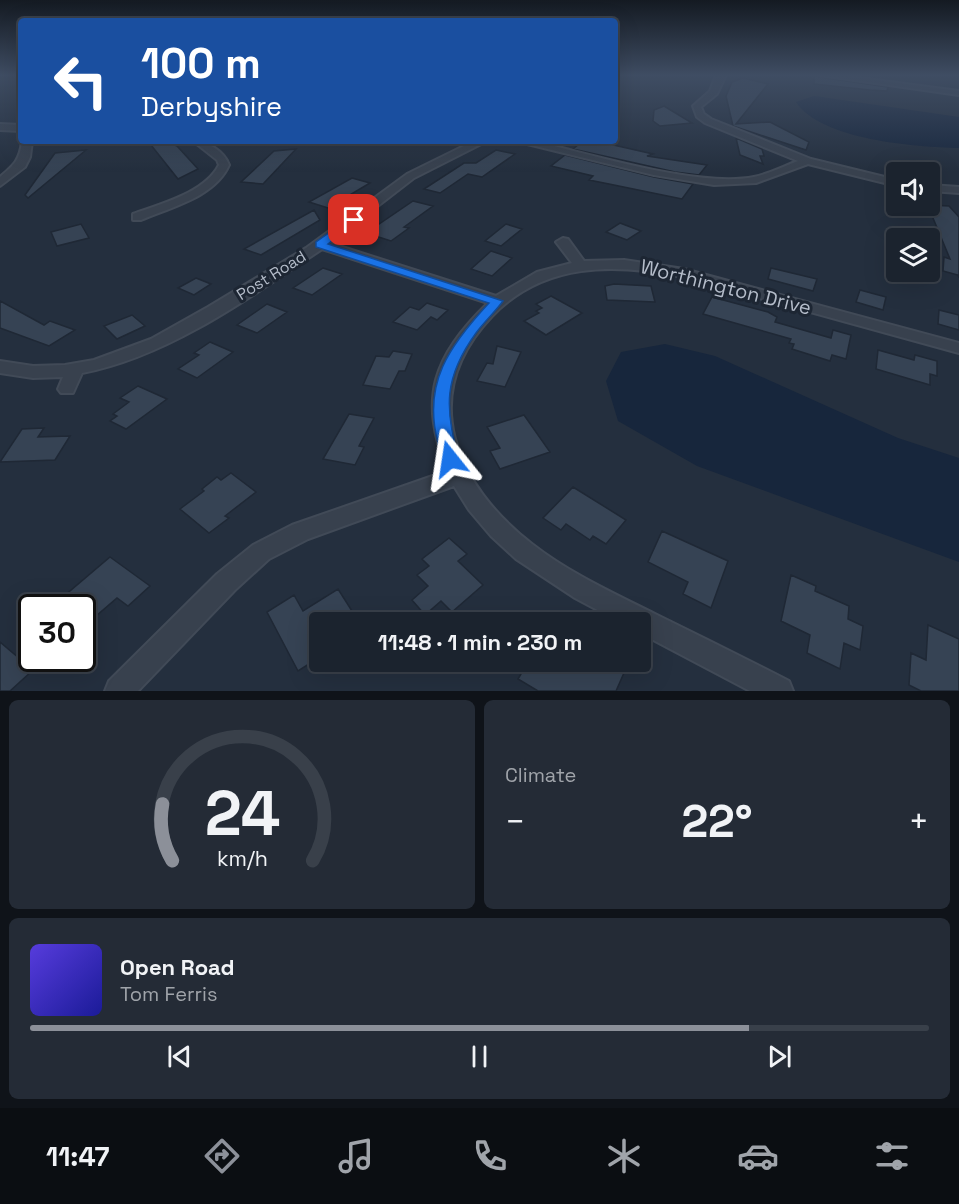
<!DOCTYPE html>
<meta charset="utf-8">
<style>
body{margin:0;font-family:"Space Grotesk",sans-serif;background:#242b36;color:#f1f3f6;height:100vh;display:flex;flex-direction:column;font-size:22px;white-space:nowrap}
*{box-sizing:border-box;margin:0}
p{font-size:20px;color:#a0a4aa}
.icon{flex:none;width:33px;height:33px;fill:none;stroke:currentColor;stroke-width:2;stroke-linecap:round;stroke-linejoin:round}
.map{position:relative;height:691px;overflow:hidden}
.panel{display:flex;flex-direction:column;gap:9px;padding:9px;background:#0f1319;flex:1}
.panel>*{flex:none}
.banner{position:absolute;left:18px;top:18px;width:600px;height:126px;border-radius:6px;box-shadow:0 6px 24px #0002,0 0 0 2px #39404a;background:#1a4fa0;color:#fff;overflow:hidden}
.fabs{position:absolute;left:886px;top:162px;display:grid;gap:12px}
.fabs a{display:grid;place-items:center;width:54px;height:54px;border-radius:6px;background:#1b232e;box-shadow:0 6px 24px #0002,0 0 0 2px #39404a;font-size:30px}
.speed{position:absolute;left:18px;top:594px;display:flex;gap:12px;font-size:30px;font-weight:700;text-align:center}
.speed>*{display:grid;place-content:center;width:78px;height:78px;border-radius:50%;background:#1b232e;box-shadow:0 6px 24px #0002,0 0 0 2px #39404a;line-height:1}
.speed .limit{border:3px solid #111;border-radius:9px;background:#fff;color:#111}
.pin{position:absolute;display:grid;place-items:center;width:51px;height:51px;color:#fff;margin:-26px;border-radius:12px;box-shadow:0 3px 9px #0006}
.me{position:absolute;width:66px;margin:-33px;rotate:345deg;stroke-linejoin:round;filter:drop-shadow(0 0 4px #0008)}
.turn{display:flex;align-items:center;gap:21px;height:126px;padding:0 24px;font-size:27px}
.turn .icon{width:78px;height:78px;stroke-width:2.5}
.turn b{display:block;font-size:42px;line-height:51px}
.big{font-size:45px;font-weight:700;line-height:1.1}
.panel .tile{flex:1;display:flex;flex-direction:column;justify-content:center;gap:9px;min-width:0;padding:0 21px;border-radius:9px;background:#242b36}
.panel .dial{align-items:center;gap:0}
.dial svg{height:156px;overflow:visible;fill:none;stroke:#39404a;stroke-width:7;stroke-linecap:round;text-anchor:middle}
.dial text{fill:#f1f3f6;stroke:none}
.song{display:flex;align-items:center;gap:18px}
.cover{width:72px;height:72px;border-radius:9px;background:linear-gradient(135deg,hsl(250 70% 55%),hsl(240 70% 35%))}
.played{height:6px;border-radius:3px;background:linear-gradient(90deg,#8c9099 80%,#39404a 80%)}
.keys{display:flex;justify-content:space-around;direction:ltr}
.heat{display:flex;justify-content:space-between;align-items:center;font-size:33px;direction:ltr}
.panel .tiles{flex:1;display:grid;gap:9px;grid-template-columns:1fr 1fr}
.tile:last-child{grid-column:span 2}
.trip{position:absolute;left:309px;top:612px;width:342px;height:60px;border-radius:6px;background:#1b232e;box-shadow:0 6px 24px #0002,0 0 0 2px #39404a;font-weight:700;line-height:60px;text-align:center}
.dock{display:flex;height:96px;justify-content:space-around;align-items:center;background:#0b0e12;color:#a0a4aa}
.dock .icon{width:42px;height:42px}
.dock .current{color:#8c9099}
.dock b{font-size:27px;color:#f1f3f6}
.map>svg:first-child{display:block}
</style>
<div class="map">
<svg width="959" height="691" viewBox="0 0 959 691">
<rect width="100%" height="100%" fill="#242f3e"/>
<path fill="#17263c" d="M814,96L959,117V148C916,147 821,140 796,102Z
M665,344L715,356L898,438L959,458V562L697,466L618,421L606,381L621,352Z"/>
<path fill="#364354" stroke="#1f2835" stroke-width="1.5" d="M814,75L819,77L888,87L887,91L870,90L814,84Z
M743,78L768,84L736,124L770,122L809,142L806,150L733,126L726,96L732,82Z
M664,106L692,123L660,126L653,121L654,110Z
M736,138L762,149L764,156H760L763,164L740,155Z
M583,141H596L653,154L647,156L707,165L699,175L675,172L573,149Z
M167,142L177,146L198,169L178,179L151,145Z
M296,149L263,184L241,182L274,151Z
M86,150L28,198L25,195L55,153Z
M496,150L515,154L482,177L468,174L440,193L424,189L464,163H476Z
M565,155L654,177L693,184L682,199L609,184L589,180L593,176L551,166Z
M352,178L370,183L328,208L309,202Z
M413,201L433,206L404,227L409,228L391,241L366,233Z
M930,205L949,206L959,217V278L958,275L943,271L944,257L950,259L928,206Z
M314,210L320,220L261,255L244,249Z
M620,223L641,231L627,240L606,232Z
M81,224L89,238L57,246L51,232Z
M506,224L522,229L501,246L485,241Z
M491,251L512,258L492,276L471,269Z
M323,268L342,274L312,295L293,288Z
M771,268L817,279L813,291L768,279Z
M196,278L211,284L194,295L178,288Z
M614,284L651,286L655,302L607,300L605,286Z
M860,290L886,297L883,310L856,302Z
M551,296L582,313L546,335L524,321L539,313L536,311L542,308L536,304Z
M712,297L768,312L777,317L775,322L831,338L833,330L851,335L846,359L832,355L830,361L792,349L794,344L789,343L791,339L703,314Z
M0,301L44,325L50,321L75,330L49,346L0,328Z
M427,303L448,310L437,320L431,317L417,330L393,322L410,307L419,310Z
M267,304L287,312L257,333L237,325Z
M939,310L959,315V330L938,324Z
M132,315L145,326L117,339L104,326Z
M210,342L233,352L197,378L178,369L199,355L194,353Z
M497,346L521,352L505,387L477,381L487,363L493,364Z
M878,350L914,360L915,355L937,361V376L930,374V385L876,369Z
M393,351L412,354L405,371H399L390,389L363,385L376,356L389,357Z
M138,386L167,399L126,429L110,421L117,416L113,414L129,402L120,398Z
M349,414L374,418L359,446L364,447L355,465L323,459Z
M524,415L550,452L500,469L490,451L500,448L487,427Z
M44,428L38,437L70,436L55,460L0,462L22,429Z
M231,473L256,492L225,516L229,518L209,533L180,509L204,491L202,489L217,477L221,480Z
M573,487L626,520L606,544L593,536L590,540L566,524L561,530L543,518Z
M662,531L728,561L711,608L683,594L688,582L648,562Z
M449,538L467,554L458,561L483,585L452,612L441,601L425,615L412,600L428,586L417,575L429,566L422,559Z
M110,557L150,586L128,606L117,598L89,622L82,617V608H50Z
M791,575L816,586L815,591L849,606L848,619L863,626L860,650L844,643L840,669L807,653L810,635L781,621Z
M338,589L359,622H320V657L298,671L267,612L294,595L303,611Z
M928,625L959,639V691H921L909,685L911,653L926,660Z
M0,642L33,670L10,691H0Z
M528,662H618L627,666L616,691H538L518,679Z"/>
<g fill="none" stroke-linecap="round" stroke-linejoin="round">
<defs>
<path id="minor" d="M716,75H726L717,94L701,107L704,114L711,119L811,159L897,180V186L808,164L756,183L714,185L654,175L515,141H533C591,154 698,188 754,177C769,174 784,166 798,161L705,123L697,117L693,106L710,91Z
M819,75H837L959,91V95Z
M0,124L21,125V131L0,130Z
M22,141H32L30,157L25,167L0,186V177C14,165 20,160 22,141Z
M193,141C207,141 224,151 229,165C215,197 171,207 141,220H133V214C160,204 205,193 219,165L217,160Z
M474,141H487L414,178L330,243L496,296L537,272L572,263L556,242L563,238L568,239L584,261L624,260L684,269L959,343V353L683,277C614,263 544,262 492,316C416,396 455,484 532,544C569,573 613,593 655,614C700,636 744,658 789,681L793,691H750L640,633V622H620L575,598L516,559L491,536L469,510L454,486L308,539L269,559L235,590L138,691H105L109,681L217,574L253,545L292,525L447,471C419,397 432,358 488,303L322,249C251,297 167,357 82,373L73,393H61L58,389L63,377L33,378L0,373V361L33,366L65,365L94,360L151,339L208,307L306,248L407,174Z
M930,185L959,187V193L930,191Z"/>
</defs>
<use href="#minor" stroke="#414a57" stroke-width="4"/>
<use href="#minor" fill="#38414e" fill-rule="evenodd"/>
</g>
<linearGradient id="sky" x2="0" y2="1"><stop stop-color="#141a22"/><stop offset="0.44" stop-color="#3f4d63"/><stop offset="1" stop-color="#3f4d63" stop-opacity="0"/></linearGradient>
<rect width="959" height="171" fill="url(#sky)"/>
<path fill="#1a73e8" stroke="#114b97" stroke-width="1.5" d="M350,218L359,220L328,244L503,301C495,312 484,322 476,333C444,377 444,408 459,459L456,464L450,465C440,462 440,452 438,443C422,383 450,345 489,303L316,247V242Z"/>
<g text-anchor="middle" stroke-width="6" stroke-linejoin="round" paint-order="stroke">
<g font-size="16" fill="#b4bcc9" stroke="#1d2633">
<text transform="translate(271 275) rotate(-32)" y="6">Post Road</text>
</g>
<g font-size="20" fill="#b4bcc9" stroke="#1d2633">
<text transform="translate(726 287) rotate(14)" y="7">Worthington Drive</text>
</g>
</g>
</svg>
<div class="fabs">
<a><svg class="icon" aria-label="sound" viewBox="0 0 24 24"><path d="M4 9h4l5-4v14l-5-4H4zM17 9q2 3 0 6"/></svg></a>
<a><svg class="icon" aria-label="layers" viewBox="0 0 24 24"><path d="M12 4l9 5-9 5-9-5zM3 14l9 5 9-5"/></svg></a>
</div>
<div class="speed"><div class="limit">30</div></div>
<div class="pin" style="left:354px;top:220px;background:#d93025"><svg class="icon" aria-label="arrive" viewBox="0 0 24 24"><path d="M6 21V4h12l-3 4 3 4H6"/></svg></div>
<svg class="me" style="left:450px;top:459px" viewBox="-20 -20 40 40"><path d="M0-17L14 15 0 8-14 15z" fill="#1a73e8" stroke="#fff" stroke-width="4"/></svg>
<div class="trip">11:48 · 1 min · 230 m</div>
<div class="banner">
<div class="turn"><svg class="icon" aria-label="left" viewBox="0 0 24 24"><path d="M17 20v-9H6M10 6l-5 5 5 5"/></svg><div><b>100 m</b>Derbyshire</div></div>
</div>
</div>
<section class="panel">
<div class="tiles">
<div class="tile dial"><svg viewBox="0 0 100 80">
<path d="M14 69A42 42 0 1 1 86 69"/>
<path d="M14 69A42 42 0 0 1 9 40" stroke="#8c9099"/>
<text x="50" y="56" font-size="32" font-weight="700">24</text>
<text x="50" y="72" font-size="11">km/h</text>
</svg></div>
<div class="tile"><p>Climate</p>
<div class="heat"><a>−</a><b class="big">22°</b><a>+</a></div>
</div>
<div class="tile">
<div class="song"><i class="cover"></i><div><b>Open Road</b><p>Tom Ferris</p></div></div>
<div class="played"></div>
<div class="keys"><svg class="icon" aria-label="previous" viewBox="0 0 24 24"><path d="M18 5L8 12l10 7zM5 5v14"/></svg><svg class="icon" aria-label="pause" viewBox="0 0 24 24"><path d="M8 5v14M16 5v14"/></svg><svg class="icon" aria-label="next" viewBox="0 0 24 24"><path d="M6 5l10 7-10 7zM19 5v14"/></svg></div>
</div>
</div>
</section>
<nav class="dock">
<b>11:47</b>
<svg class="icon current" aria-label="directions" viewBox="0 0 24 24"><path d="M12 3l9 9-9 9-9-9zM9 14v-3h6M13 9l2 2-2 2"/></svg>
<svg class="icon" aria-label="music" viewBox="0 0 24 24"><path d="M9 18V5l10-2v13"/><circle cx="6" cy="18" r="3"/><circle cx="16" cy="16" r="3"/></svg>
<svg class="icon" aria-label="phone" viewBox="0 0 24 24"><path d="M5 4h4l2 5-3 2q2 4 5 5l2-3 5 2v4C11 20 4 13 5 4z"/></svg>
<svg class="icon" aria-label="climate" viewBox="0 0 24 24"><path d="M12 3v18M4 7l16 10M4 17L20 7"/></svg>
<svg class="icon" aria-label="car" viewBox="0 0 24 24"><path d="M5 17H2v-5l4-1 3-4h7l3 4 3 1v5h-3M9 17h6M6 11h13"/><circle cx="7" cy="17" r="2"/><circle cx="17" cy="17" r="2"/></svg>
<svg class="icon" aria-label="filters" viewBox="0 0 24 24"><path d="M4 7h16M4 17h16"/><circle cx="9" cy="7" r="2"/><circle cx="15" cy="17" r="2"/></svg>
</nav>
